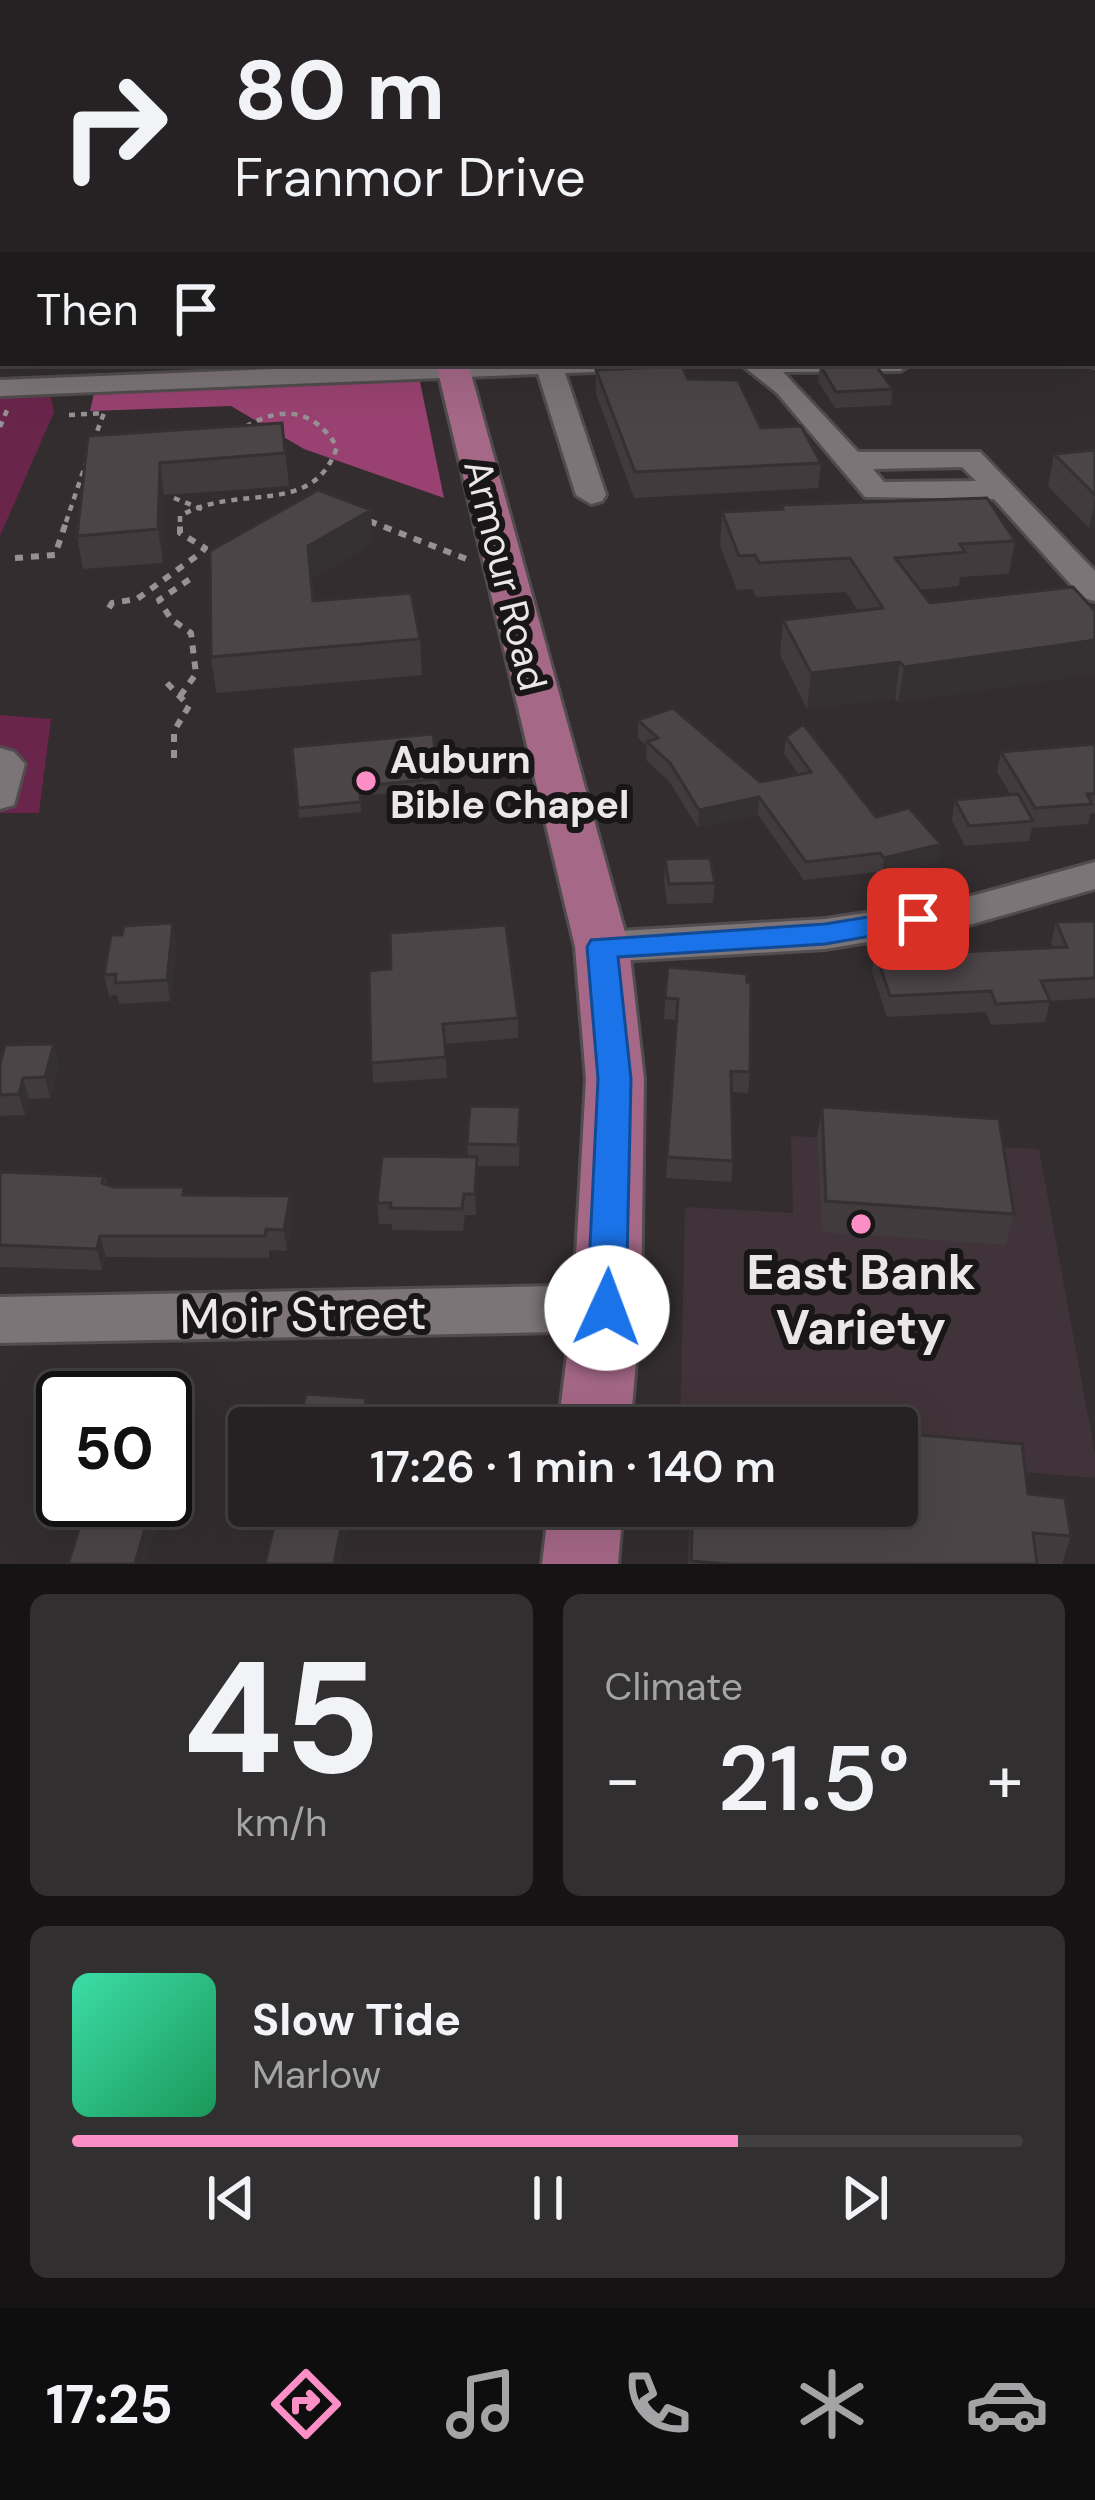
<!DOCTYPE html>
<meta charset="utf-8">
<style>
body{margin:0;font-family:"DM Sans",sans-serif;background:#322f31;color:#f1f3f6;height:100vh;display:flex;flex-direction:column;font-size:45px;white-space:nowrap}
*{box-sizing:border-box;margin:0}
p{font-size:39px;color:#a4a4a6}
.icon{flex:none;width:66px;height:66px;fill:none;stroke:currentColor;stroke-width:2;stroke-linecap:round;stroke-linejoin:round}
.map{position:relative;height:1564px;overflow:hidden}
.sheet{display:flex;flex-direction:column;gap:30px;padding:30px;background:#151314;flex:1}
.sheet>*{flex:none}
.guide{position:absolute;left:0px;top:0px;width:1095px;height:366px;box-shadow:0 12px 48px #0002,0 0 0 3px #423f41;background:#262224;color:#f1f3f6;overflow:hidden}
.speed{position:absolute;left:36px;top:1371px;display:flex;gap:24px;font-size:60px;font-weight:700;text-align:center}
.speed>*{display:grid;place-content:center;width:156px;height:156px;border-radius:50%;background:#262224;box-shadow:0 12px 48px #0002,0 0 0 3px #423f41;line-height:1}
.speed .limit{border:6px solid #111;border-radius:18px;background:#fff;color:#111}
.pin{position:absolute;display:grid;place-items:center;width:102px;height:102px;color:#fff;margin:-51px;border-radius:24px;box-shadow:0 6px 18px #0006}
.me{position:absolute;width:132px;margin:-66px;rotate:2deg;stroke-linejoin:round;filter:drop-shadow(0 0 9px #0008)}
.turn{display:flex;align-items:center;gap:42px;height:252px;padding:0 36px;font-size:54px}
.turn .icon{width:156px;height:156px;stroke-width:2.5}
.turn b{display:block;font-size:84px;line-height:102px}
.then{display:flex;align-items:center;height:114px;padding:0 36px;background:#0003;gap:24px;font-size:45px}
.big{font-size:90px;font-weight:600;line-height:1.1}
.sheet .widget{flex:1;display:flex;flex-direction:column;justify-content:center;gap:18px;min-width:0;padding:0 42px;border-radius:18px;background:#322f31}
.sheet .dial{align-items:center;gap:0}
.dial b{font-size:156px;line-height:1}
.song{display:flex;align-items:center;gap:36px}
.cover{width:144px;height:144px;border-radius:18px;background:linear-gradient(135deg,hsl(160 70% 55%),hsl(150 70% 35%))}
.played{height:12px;border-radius:6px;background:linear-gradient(90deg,#fb8fc5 70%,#423f41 70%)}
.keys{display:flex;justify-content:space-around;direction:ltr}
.heat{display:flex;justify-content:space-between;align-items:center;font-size:66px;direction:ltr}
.sheet .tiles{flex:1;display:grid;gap:30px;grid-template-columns:1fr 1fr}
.widget:last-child{grid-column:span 2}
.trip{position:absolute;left:228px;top:1407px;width:690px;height:120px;border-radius:12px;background:#262224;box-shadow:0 12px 48px #0002,0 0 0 3px #423f41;font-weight:600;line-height:120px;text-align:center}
.tabs{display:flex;height:192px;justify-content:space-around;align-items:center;background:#0f0e0e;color:#a4a4a6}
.tabs .icon{width:84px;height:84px}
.tabs .current{color:#fb8fc5}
.tabs b{font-size:54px;color:#f1f3f6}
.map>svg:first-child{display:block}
</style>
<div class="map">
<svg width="1095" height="1564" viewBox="0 0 1095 1564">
<rect width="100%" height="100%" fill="#332d30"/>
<path fill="#403339" d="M791,1136L1039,1149L1095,1454V1478L897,1462V1428H680L685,1207L793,1213Z"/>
<path fill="#6a254b" d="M775,0H1095V349L1092,3H771Z
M50,393L54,412L0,536V397Z
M0,715L51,719L39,813H0Z"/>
<path fill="#994271" d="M419,377L444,498L304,449L231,406L90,411L95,389Z"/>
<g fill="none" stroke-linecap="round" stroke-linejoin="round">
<defs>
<path id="minor" d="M553,0H571L551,3Z
M1092,351L1095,367L1083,365L1092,363Z
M422,363H634L621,371L565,373L606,495L602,501L591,504L576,495L538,374L0,396V380Z
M739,363H913L900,371L783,372L858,452H980L1095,571V601L1083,598L994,499L865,497L777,393ZM962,467L976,481L884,482L873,469Z
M0,748L14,752L25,764L14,805L0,809Z
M1095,862V889L965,926L825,949L602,962L586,958L580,947L586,936L602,932L825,919L964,898Z
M607,1285L626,1292L634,1308L626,1324L607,1331L0,1343V1297Z"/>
<path id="major" d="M670,0H692L668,3Z
M436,363H468L629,947L644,1079L641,1308L630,1428H558L573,1308L586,1079L575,947Z
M549,1506H623L618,1564H542Z"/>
</defs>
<use href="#minor" stroke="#514c4e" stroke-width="6"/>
<use href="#major" stroke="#514c4e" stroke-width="6"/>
<path stroke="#969193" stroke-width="3" stroke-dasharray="4.5 4.5" stroke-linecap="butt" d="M961,0L969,3
M145,3L150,0"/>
<path stroke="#969193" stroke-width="4.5" stroke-dasharray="6 6" stroke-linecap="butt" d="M69,415L104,413L93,442
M0,427L8,408
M174,498L204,510
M66,522L87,460
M180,522V516C239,482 313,519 337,447C315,410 283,405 247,426"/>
<path stroke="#969193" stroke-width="6" stroke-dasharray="8 8" stroke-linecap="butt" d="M369,521L469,560
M15,558L55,555L67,519
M109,608L112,603L137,599L202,552L205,548L180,533V519
M167,683L189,706L174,731V758
M180,696L196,674L191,633L171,619L159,600L190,579L186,575"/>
<path stroke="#969193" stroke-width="8" stroke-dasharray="10 10" stroke-linecap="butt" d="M432,794V818"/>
<use href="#minor" fill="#7c7477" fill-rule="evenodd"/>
<use href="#major" fill="#a56887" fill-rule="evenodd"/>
</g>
<path fill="#413b3e" d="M820,365L893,389L891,405L835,408L818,381Z
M596,370L688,379L761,428L821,463L818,488L634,498L596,394Z
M282,423L289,486L164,495L163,563L83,569L77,536L88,436Z
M1095,450V527L1089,528L1048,486L1054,454Z
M781,505L1015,541L1009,574L960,577L959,586L920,590L898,703L895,698L807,709L780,655L783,620L858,611L846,592L756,597L753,589L737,590L720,546L722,512L781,509Z
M373,543L311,580L313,601L420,639L422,675L216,693L211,657L210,551Z
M638,720L760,782L798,774L784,754L786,737L876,817L937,862L882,877L878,872L804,880L758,815L698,828L669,781L646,760L647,746L638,738Z
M1095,744V813L1090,814L1088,824L1032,828L1029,841L965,846L952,820L955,800L1011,795L997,772L1001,752Z
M292,747L439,779L440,789L360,796L361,812L299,818Z
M665,859L715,883L713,903L667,904L664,880Z
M1095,921V998L1050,1001L1045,1022L991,1025L986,1012L887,1017L872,971L875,951L959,952L1053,947L1051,943L1056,922Z
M177,944L170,1001L119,1004L117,995L109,996L104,975Z
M668,967L750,1072L748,1093L732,1092L733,1161L731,1182L666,1178L676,1020L664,1019Z
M369,971L518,1018V1038L445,1044L447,1078L373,1083Z
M0,1064L59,1065L50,1098L29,1099L25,1115L0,1116Z
M822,1107L1014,1214L1006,1245L822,1232L817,1138Z
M520,1128L519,1166H478L476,1215H465L463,1231L392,1230V1224H379L377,1203L468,1157L467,1144Z
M0,1172L104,1176L107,1184L114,1187H184L186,1195L293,1217L287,1251L269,1250V1258L106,1257L102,1270L0,1267Z
M1028,1494L1071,1536L1062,1564H688L691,1506H897Z"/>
<path fill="#353032" d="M443,0H515L494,3H438Z
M160,463L164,495L163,563L158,529Z
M1095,498V527L1089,528Z
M371,510L373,543L311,580L308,546Z
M1095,640V674L898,703L904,667Z
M900,662L895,698L807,709L811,673Z
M759,797L758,815L698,828L699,810Z
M941,844L937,862L882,877L884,858Z
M173,923L177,944L170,1001L167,980Z
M54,1044L59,1065L50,1098L45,1077Z
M23,1078L29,1099L25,1115L19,1094Z
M477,1157L478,1179L476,1215L475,1194Z
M290,1196L293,1217L287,1251L284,1230Z
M100,1236L106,1257L102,1270L97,1249Z
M188,1382L193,1403L165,1499V1461Z
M366,1398L369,1419L367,1428H361Z
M153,1500H165L146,1564H135Z
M345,1506H352L341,1564H334Z"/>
<path fill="#4c4548" stroke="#353032" stroke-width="3" d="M283,0H443L438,3H286Z
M853,363H874L893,389L836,392L820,365Z
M682,366L688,379L738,380L761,428L801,426L821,463L635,472L596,370Z
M282,423L285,453L160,463L158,529L77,536L88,436Z
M1095,450V495L1054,454Z
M318,490L371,510L308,546L313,601L411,593L420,639L211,657L210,551Z
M987,498L1015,541L960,544L965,552L895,558L930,603L1073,587L1095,611V640L904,667L900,662L811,673L783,620L883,608L850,558L759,563L755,555L739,556L722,512L783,509L781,505Z
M673,708L760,782L811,772L786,737L803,724L876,817L909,808L941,844L884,858L880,853L806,862L759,797L699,810L670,763L647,742L658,738L638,720Z
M433,734L439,779L359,786L361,802L298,808L292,747Z
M1095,744V794H1087L1092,804L1035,808L1001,752Z
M1018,794L1033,821L969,826L955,800Z
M710,858L715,883L669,884L665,859Z
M1095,921V978L1041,981L1050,1001L996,1004L991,991L890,996L875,951L955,942L959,952L1067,947L1056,922Z
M173,923L167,980L115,983L116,974L104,975L111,935H122L124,926Z
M506,925L518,1018L443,1024L446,1057L371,1063L369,971L391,969L390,933Z
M668,967L747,974V982H751L750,1072L731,1071L733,1161L667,1157L678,999L665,998Z
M54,1044L45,1077L23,1078L19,1094L0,1095V1064L5,1045Z
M470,1106L520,1107L518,1145L467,1144Z
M822,1107L999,1119L1014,1214L826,1201Z
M382,1156L477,1157L475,1194H464L462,1209L390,1208L391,1203H377Z
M0,1172L104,1176L102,1183L114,1187H184L183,1195L290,1196L284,1230L266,1229L265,1236H100L97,1249L0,1245Z
M128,1378L188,1382L165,1461V1398H122Z
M306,1394L366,1398L361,1428H298Z
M697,1414L847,1428H696Z
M897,1433L1022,1444L1028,1494L1065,1498L1071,1536L1033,1533L1037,1564H726L691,1561L693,1506H897Z
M88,1500H153L135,1564H68Z
M279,1506H345L334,1564H265Z"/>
<path fill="#1a73e8" stroke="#114b97" stroke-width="3" d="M918,909L933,919L929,926L825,944L618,957L631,1079L626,1308L620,1319L607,1324L593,1319L587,1308L598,1079L587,947L591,940L825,924Z"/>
<g fill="#fb8fc5" stroke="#191617" stroke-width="4.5">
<circle cx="366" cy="781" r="12"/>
<circle cx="861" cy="1224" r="12"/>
</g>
<g text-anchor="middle" stroke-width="12" stroke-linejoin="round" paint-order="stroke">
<g font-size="39" fill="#ebe7e8" stroke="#191617">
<text transform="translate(506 575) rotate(76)" y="14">Armour Road</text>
</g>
<g font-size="39" font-weight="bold" fill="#ebe7e8" stroke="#191617" text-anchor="start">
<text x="390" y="773">Auburn<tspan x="390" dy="45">Bible Chapel</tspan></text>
</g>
<g font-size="48" font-weight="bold" fill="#ebe7e8" stroke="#191617">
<text x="861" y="1289">East Bank<tspan x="861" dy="55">Variety</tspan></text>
</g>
<g font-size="48" fill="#ebe7e8" stroke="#191617">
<text transform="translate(303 1314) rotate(-1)" y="17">Moir Street</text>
</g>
</g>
</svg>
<div class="speed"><div class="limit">50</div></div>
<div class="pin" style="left:918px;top:919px;background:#d93025"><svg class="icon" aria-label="arrive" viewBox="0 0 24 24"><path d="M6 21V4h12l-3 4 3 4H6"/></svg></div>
<svg class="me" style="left:607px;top:1308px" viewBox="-20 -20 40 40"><circle r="19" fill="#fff"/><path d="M0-13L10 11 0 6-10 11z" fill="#1a73e8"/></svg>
<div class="trip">17:26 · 1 min · 140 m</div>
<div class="guide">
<div class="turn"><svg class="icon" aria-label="right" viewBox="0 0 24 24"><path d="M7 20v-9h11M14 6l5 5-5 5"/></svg><div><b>80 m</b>Franmor Drive</div></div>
<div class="then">Then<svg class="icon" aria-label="arrive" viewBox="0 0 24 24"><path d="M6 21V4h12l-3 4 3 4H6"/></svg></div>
</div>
</div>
<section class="sheet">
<div class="tiles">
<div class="widget dial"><b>45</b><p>km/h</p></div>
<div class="widget"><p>Climate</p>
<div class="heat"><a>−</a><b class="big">21.5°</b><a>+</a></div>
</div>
<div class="widget">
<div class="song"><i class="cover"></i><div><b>Slow Tide</b><p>Marlow</p></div></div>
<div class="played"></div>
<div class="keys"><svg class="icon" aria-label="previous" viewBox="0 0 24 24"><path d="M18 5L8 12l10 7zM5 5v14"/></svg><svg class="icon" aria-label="pause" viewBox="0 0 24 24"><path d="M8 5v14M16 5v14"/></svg><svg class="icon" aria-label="next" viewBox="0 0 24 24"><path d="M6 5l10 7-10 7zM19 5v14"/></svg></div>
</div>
</div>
</section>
<nav class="tabs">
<b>17:25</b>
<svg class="icon current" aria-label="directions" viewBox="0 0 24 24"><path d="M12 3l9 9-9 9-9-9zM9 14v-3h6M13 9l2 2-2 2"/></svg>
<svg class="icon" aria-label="music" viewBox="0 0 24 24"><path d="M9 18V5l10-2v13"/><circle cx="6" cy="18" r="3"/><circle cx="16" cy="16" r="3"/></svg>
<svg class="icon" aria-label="phone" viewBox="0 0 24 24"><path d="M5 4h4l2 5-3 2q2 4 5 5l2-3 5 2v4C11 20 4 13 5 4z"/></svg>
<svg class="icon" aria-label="climate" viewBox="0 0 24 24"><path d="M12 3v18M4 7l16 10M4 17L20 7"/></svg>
<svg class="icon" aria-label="car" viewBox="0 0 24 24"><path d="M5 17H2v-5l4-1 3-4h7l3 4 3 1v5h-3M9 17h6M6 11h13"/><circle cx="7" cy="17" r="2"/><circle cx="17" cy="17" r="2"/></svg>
</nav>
